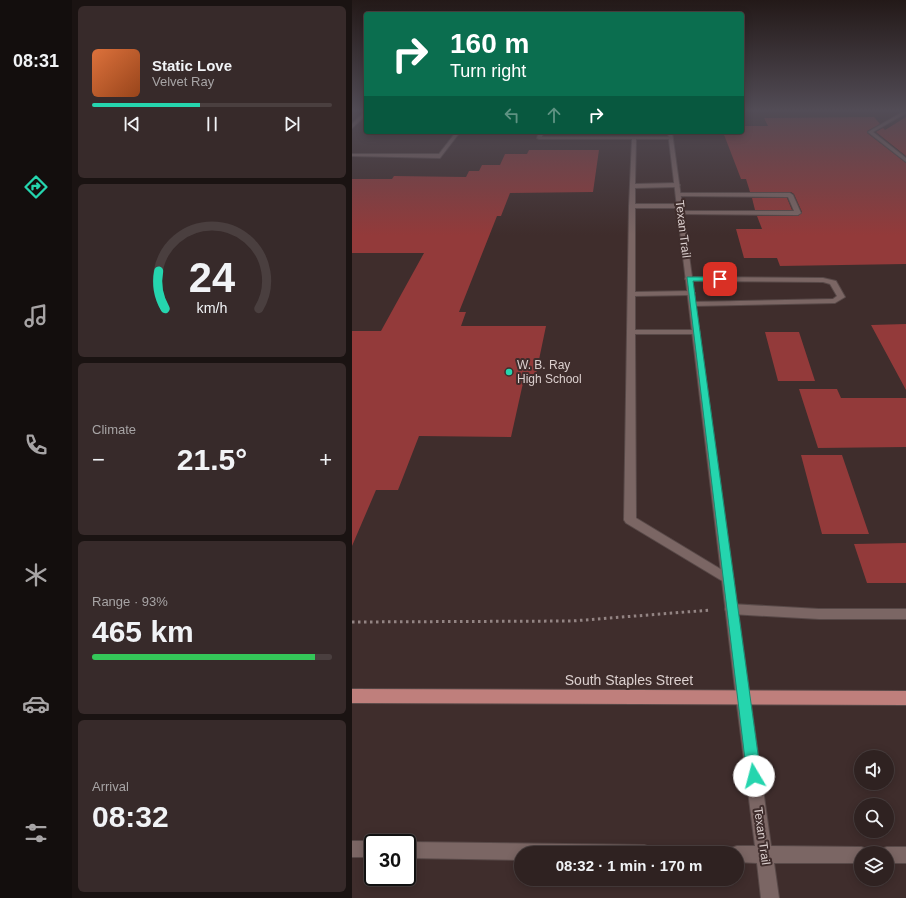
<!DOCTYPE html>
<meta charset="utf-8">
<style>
body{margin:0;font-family:Arial,sans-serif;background:#372a2a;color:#f1f3f6;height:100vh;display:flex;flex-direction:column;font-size:15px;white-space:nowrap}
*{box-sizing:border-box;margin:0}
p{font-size:13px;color:#a7a4a5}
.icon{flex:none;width:22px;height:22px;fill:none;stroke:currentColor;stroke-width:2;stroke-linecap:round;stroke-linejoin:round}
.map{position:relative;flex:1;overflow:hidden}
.panel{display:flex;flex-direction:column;gap:6px;padding:6px;background:#1a1312;width:280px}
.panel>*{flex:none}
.top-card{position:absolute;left:12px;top:12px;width:380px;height:122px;border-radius:4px;box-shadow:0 2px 10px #0003,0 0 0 1px #4a3f3f;background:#0b6e4f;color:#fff;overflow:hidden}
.fabs{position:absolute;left:502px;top:750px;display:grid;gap:8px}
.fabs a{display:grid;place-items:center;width:40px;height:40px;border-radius:50%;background:#2f2221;box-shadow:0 2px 10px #0003,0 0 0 1px #4a3f3f;font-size:20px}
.speed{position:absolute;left:12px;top:834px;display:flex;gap:8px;font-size:20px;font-weight:700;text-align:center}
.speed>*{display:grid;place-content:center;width:52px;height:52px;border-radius:50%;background:#2f2221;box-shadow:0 2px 10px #0003,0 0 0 1px #4a3f3f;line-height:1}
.speed .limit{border:2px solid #111;border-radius:6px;background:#fff;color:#111}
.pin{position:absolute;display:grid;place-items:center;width:34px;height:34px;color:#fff;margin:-17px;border-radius:8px;box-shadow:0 2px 6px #0006}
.me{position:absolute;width:44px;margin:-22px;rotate:352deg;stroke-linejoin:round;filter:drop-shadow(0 0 3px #0008)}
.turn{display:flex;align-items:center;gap:14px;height:84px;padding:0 20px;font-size:18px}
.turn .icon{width:52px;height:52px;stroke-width:2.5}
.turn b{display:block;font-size:28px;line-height:34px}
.lanes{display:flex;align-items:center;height:38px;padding:0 20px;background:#0003;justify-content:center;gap:20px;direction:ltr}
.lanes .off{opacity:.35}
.big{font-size:30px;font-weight:700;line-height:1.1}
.panel .tile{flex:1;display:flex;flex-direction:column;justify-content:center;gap:6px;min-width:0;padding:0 14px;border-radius:6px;background:#372a2a}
.panel .dial{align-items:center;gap:0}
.dial svg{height:104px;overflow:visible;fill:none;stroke:#4a3f3f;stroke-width:7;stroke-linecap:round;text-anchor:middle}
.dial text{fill:#f1f3f6;stroke:none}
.song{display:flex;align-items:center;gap:12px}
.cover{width:48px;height:48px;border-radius:6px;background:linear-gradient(135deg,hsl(20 70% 55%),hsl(20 70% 35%))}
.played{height:4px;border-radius:2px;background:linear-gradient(90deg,#25d5ae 45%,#4a3f3f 45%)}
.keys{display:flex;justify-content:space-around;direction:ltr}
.heat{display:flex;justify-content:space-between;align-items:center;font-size:22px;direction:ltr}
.charge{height:6px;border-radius:3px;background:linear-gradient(90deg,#34c759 93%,#4a3f3f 0)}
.trip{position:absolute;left:162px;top:846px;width:230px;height:40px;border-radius:20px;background:#2f2221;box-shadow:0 2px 10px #0003,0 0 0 1px #4a3f3f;font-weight:700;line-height:40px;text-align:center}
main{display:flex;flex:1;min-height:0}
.dock{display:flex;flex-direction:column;width:72px;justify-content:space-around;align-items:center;background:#130e0d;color:#a7a4a5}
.dock .icon{width:28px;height:28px}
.dock .active{color:#25d5ae}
.dock b{font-size:18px;color:#f1f3f6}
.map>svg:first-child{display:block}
</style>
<main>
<nav class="dock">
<b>08:31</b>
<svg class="icon active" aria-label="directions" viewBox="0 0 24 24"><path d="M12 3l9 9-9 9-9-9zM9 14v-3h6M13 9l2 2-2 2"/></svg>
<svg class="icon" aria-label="music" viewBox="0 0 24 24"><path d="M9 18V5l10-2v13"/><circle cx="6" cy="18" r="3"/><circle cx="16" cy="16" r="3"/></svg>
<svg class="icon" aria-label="phone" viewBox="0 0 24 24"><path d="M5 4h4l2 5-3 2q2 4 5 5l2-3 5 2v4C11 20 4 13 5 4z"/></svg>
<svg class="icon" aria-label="climate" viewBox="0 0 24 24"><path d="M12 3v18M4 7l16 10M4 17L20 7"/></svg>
<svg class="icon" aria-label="car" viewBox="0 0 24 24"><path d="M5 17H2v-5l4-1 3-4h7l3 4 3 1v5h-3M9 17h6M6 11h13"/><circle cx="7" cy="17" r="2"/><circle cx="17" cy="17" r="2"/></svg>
<svg class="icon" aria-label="filters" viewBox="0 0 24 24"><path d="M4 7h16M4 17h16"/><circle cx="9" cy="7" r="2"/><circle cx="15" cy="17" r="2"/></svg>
</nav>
<section class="panel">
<div class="tile">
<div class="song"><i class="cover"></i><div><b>Static Love</b><p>Velvet Ray</p></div></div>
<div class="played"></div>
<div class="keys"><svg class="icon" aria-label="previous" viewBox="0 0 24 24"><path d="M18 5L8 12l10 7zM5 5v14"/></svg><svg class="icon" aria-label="pause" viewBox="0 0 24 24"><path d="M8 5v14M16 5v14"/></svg><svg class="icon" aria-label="next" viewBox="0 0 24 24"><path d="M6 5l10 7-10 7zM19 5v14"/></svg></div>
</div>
<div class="tile dial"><svg viewBox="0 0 100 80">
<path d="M14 69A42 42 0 1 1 86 69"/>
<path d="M14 69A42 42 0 0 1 9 40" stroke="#25d5ae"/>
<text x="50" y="56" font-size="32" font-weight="700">24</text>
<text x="50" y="72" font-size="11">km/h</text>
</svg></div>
<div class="tile"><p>Climate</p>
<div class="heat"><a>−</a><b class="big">21.5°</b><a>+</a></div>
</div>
<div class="tile"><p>Range · 93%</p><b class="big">465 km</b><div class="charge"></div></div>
<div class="tile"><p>Arrival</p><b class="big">08:32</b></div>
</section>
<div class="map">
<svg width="554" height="898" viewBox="0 0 554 898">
<rect width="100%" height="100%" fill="#3f2d2c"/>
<path fill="#933a3a" d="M522,117L528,124L515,131V133L554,163V264L428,266L425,258H392L384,229H410L405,216H446L450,212L442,194L439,192H398L394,179H389L371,132H390V126H416L412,118Z
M554,117V156L524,132L531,128L533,130Z
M177,150H247L241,192L158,193L149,216H145L107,312H114L109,326H194L184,374H173L159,437L67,436L46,490H24L0,546V331H29L72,253H0V179H40L42,176L114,177L117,171H127L130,165H148L153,154H175Z
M400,198H435L440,210H403Z
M554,324V390L519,325Z
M413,332H447L463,381H426Z
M447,389H485L489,398H554V447L466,448Z
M449,455H490L517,534H470Z
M554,543V583H515L502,544Z"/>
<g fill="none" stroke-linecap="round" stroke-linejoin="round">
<defs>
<path id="service" d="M12,112H14V115L0,128V124Z
M104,132H108L88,158L0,156V154H87Z
M187,132H191L190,137H319L321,138L319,139H284L283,184L325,183L328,185L325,187L283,188V204H328L331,206L328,208H283V292L339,291L343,293L339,295L283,296V330H344L348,332L344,334H283L284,518L380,576L382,579L380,582L376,584L372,582L274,523L272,520L277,206L280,139H187L185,138Z
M326,193H438L441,195L449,213L446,215L328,214L325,212L326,211H442L436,197L324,196V194Z
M334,277L471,278L484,281L493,297L483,303L340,306H337V302L481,299L485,296L478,284L471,282L337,281L333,279Z"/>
<path id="minor" d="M554,110V113L521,132L554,158V162L516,132Z
M379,604L467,609H554V619H467L379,614L375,613L373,609L375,605Z
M391,690L396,692L398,697L419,846L509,847L515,849L517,853H509V863H422L427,898H409L405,863L385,862V853H377L379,848L385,846H403L384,697L386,692Z
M0,841H21L27,843H21V857H0Z
M55,842L292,845L298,847L300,853H169V860L55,858V843H52Z
M535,847H554V863H535V853H527L529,849Z"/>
<path id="tertiary" d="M316,132H320L398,697L396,702L391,704L386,702L384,697Z"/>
<path id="primary" d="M0,689L554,691V705L0,703Z"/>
</defs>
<use href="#service" stroke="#584948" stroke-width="2"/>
<use href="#minor" stroke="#584948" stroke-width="2"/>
<use href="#tertiary" stroke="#584948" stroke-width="2"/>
<use href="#primary" stroke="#584948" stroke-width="2"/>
<path stroke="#938483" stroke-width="3" stroke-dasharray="2.5 3.5" stroke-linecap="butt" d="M0,622L220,621L359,610"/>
<use href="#service" fill="#7b6664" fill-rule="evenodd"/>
<use href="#minor" fill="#7b6664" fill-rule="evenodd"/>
<use href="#tertiary" fill="#7b6664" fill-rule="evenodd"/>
<use href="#primary" fill="#bf7f7c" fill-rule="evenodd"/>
</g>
<linearGradient id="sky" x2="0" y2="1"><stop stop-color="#231918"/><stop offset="0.47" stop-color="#524c56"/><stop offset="1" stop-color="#524c56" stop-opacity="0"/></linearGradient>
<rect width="554" height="235" fill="url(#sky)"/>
<path fill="#25d5ae" stroke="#188a71" d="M335,277H368L371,279L368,281H341L409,776L407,781L402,783L397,781L395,776Z"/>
<circle fill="#25d5ae" stroke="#3f2d2c" stroke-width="1.5" cx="157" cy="372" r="4"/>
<g text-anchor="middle" stroke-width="4" stroke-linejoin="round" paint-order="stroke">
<g font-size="12" fill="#dcd0cf" stroke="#3f2d2c">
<text transform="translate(331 229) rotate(83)" y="4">Texan Trail</text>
<text transform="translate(410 836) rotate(82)" y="4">Texan Trail</text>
</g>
<g font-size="12" fill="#dcd0cf" stroke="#3f2d2c" text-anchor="start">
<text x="165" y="369">W. B. Ray<tspan x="165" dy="14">High School</tspan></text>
</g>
<g font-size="14" fill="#dcd0cf" stroke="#3f2d2c">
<text x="277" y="685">South Staples Street</text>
</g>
</g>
</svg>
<div class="fabs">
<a><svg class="icon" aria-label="sound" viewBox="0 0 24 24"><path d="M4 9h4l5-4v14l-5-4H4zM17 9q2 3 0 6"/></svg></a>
<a><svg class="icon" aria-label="search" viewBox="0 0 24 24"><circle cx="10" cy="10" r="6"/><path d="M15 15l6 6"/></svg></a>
<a><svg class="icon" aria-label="layers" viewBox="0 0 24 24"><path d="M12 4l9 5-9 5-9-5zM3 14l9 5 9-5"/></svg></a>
</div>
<div class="speed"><div class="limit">30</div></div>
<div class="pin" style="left:368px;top:279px;background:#d93025"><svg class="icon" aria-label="arrive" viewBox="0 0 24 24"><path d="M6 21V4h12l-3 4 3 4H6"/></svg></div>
<svg class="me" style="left:402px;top:776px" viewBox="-20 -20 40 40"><circle r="19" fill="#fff"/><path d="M0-13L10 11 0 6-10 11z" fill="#25d5ae"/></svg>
<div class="trip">08:32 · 1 min · 170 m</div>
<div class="top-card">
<div class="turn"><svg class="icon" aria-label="right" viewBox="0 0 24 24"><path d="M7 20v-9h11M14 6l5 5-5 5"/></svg><div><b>160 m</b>Turn right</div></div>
<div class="lanes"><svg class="icon off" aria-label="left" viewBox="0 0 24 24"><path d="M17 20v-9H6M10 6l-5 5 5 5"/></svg><svg class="icon off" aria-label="ahead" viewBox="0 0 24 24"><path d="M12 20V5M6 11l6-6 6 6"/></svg><svg class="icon" aria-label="right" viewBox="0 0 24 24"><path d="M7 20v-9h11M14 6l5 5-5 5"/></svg></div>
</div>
</div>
</main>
